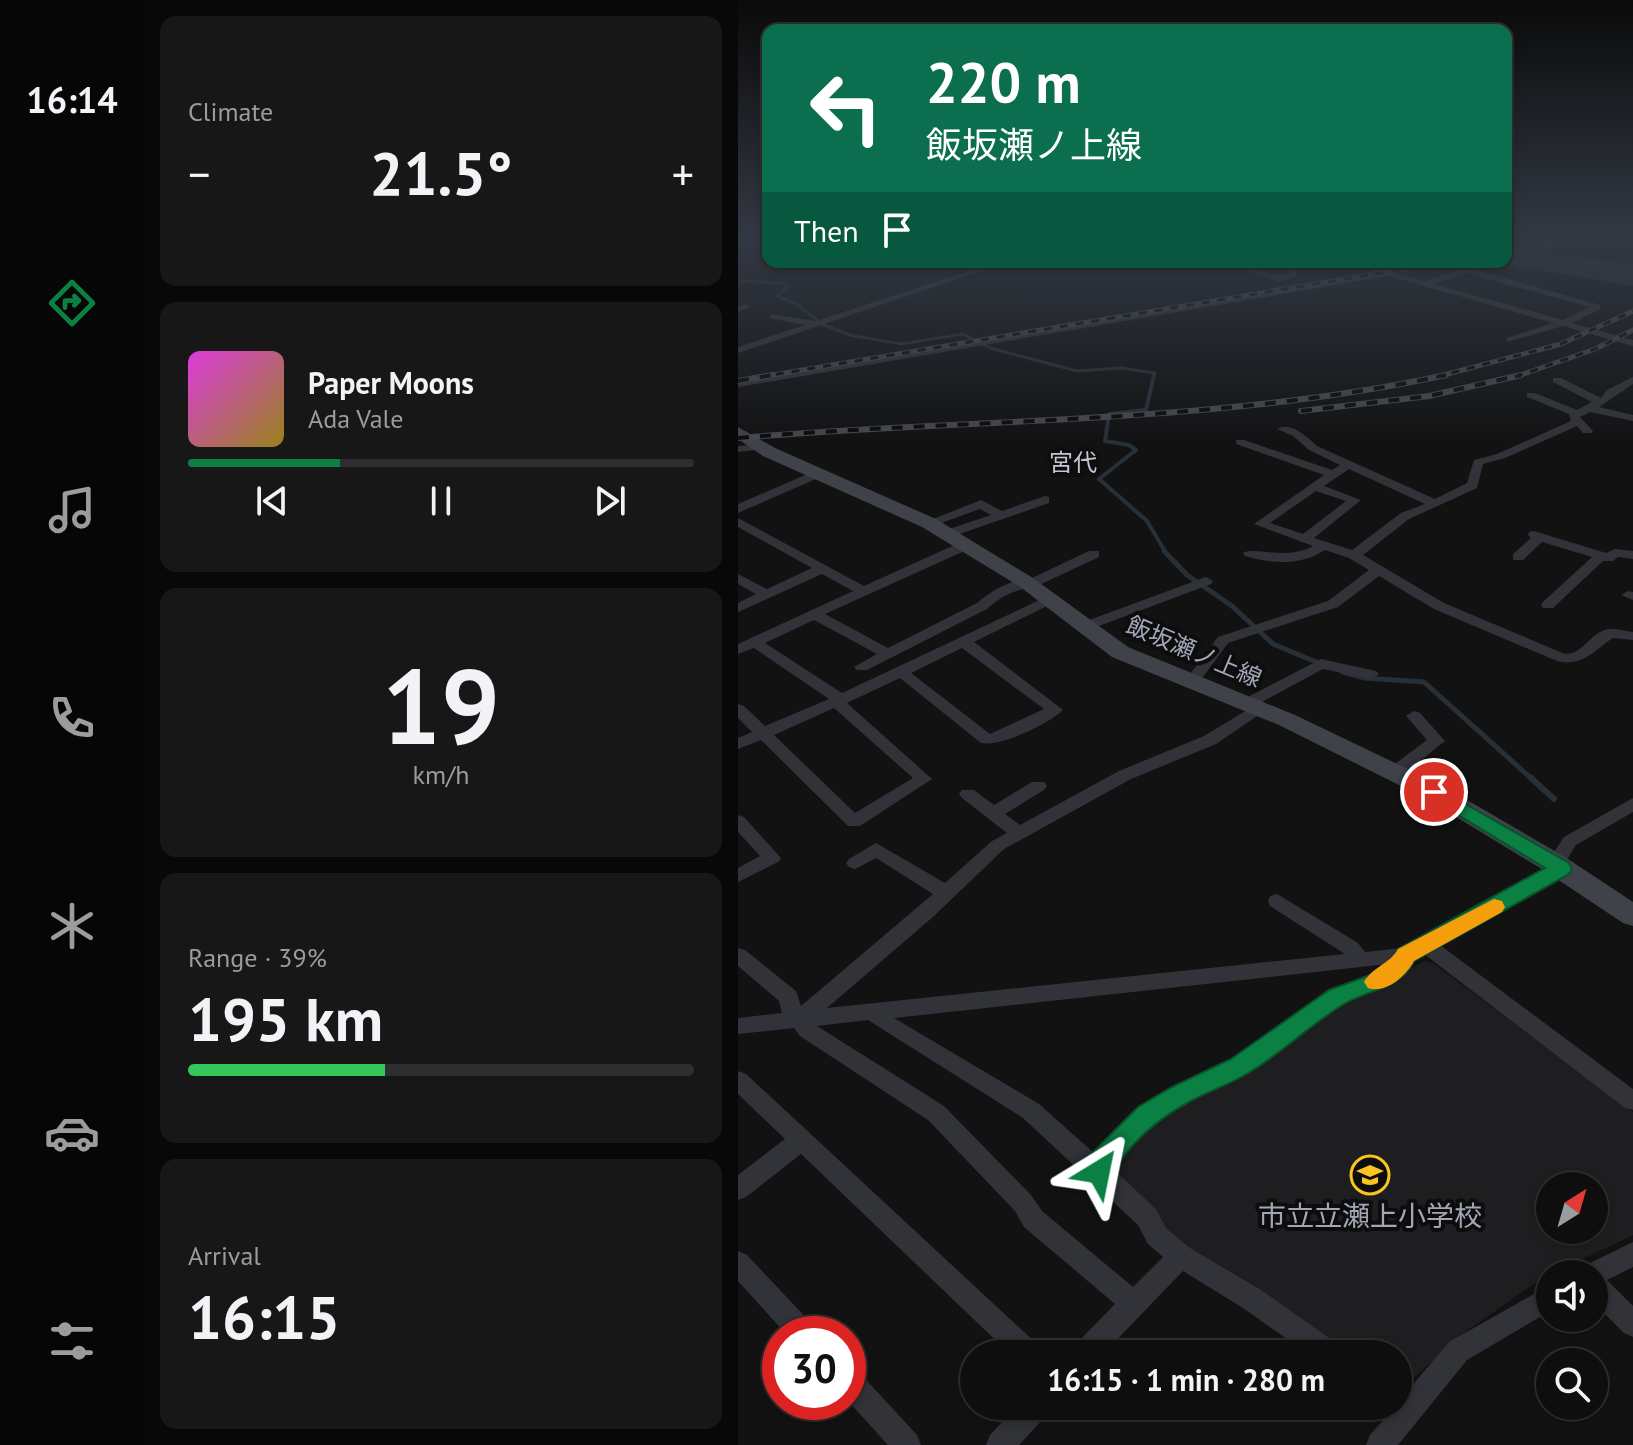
<!DOCTYPE html>
<meta charset="utf-8">
<style>
body{margin:0;font-family:"PT Sans","Noto Sans JP",sans-serif;background:#171717;color:#f1f3f6;height:100vh;display:flex;flex-direction:column;font-size:30px;white-space:nowrap}
*{box-sizing:border-box;margin:0}
p{font-size:26px;color:#9b9c9e}
.icon{flex:none;width:44px;height:44px;fill:none;stroke:currentColor;stroke-width:2;stroke-linecap:round;stroke-linejoin:round}
.map{position:relative;flex:1;overflow:hidden}
.panel{display:flex;flex-direction:column;gap:16px;padding:16px;background:#080808;width:594px}
.panel>*{flex:none}
.banner{position:absolute;left:24px;top:24px;width:750px;height:244px;border-radius:16px;box-shadow:0 4px 12px #0003,0 0 0 2px #2e2e2e;background:#0b6e4f;color:#fff;overflow:hidden}
.needle{width:52px;rotate:37deg}
.controls{position:absolute;left:798px;top:1172px;display:grid;gap:16px}
.controls a{display:grid;place-items:center;width:72px;height:72px;border-radius:50%;background:#0e0e0e;box-shadow:0 4px 12px #0003,0 0 0 2px #2e2e2e;font-size:40px}
.speed{position:absolute;left:24px;top:1316px;display:flex;gap:16px;font-size:40px;font-weight:700;text-align:center}
.speed>*{display:grid;place-content:center;width:104px;height:104px;border-radius:50%;background:#0e0e0e;box-shadow:0 4px 12px #0003,0 0 0 2px #2e2e2e;line-height:1}
.speed .limit{border:12px solid #d22;background:#fff;color:#111}
.pin{position:absolute;display:grid;place-items:center;width:68px;height:68px;color:#fff;margin:-34px;border:4px solid #fff;border-radius:50%;box-shadow:0 2px 8px #0007}
.me{position:absolute;width:88px;margin:-44px;rotate:35deg;stroke-linejoin:round;filter:drop-shadow(0 0 6px #0008)}
.turn{display:flex;align-items:center;gap:28px;height:168px;padding:0 32px;font-size:36px}
.turn .icon{width:104px;height:104px;stroke-width:2.5}
.turn b{display:block;font-size:56px;line-height:68px}
.then{display:flex;align-items:center;height:76px;padding:0 32px;background:#0003;gap:16px;font-size:30px}
.big{font-size:60px;font-weight:800;line-height:1.1}
.panel .widget{flex:1;display:flex;flex-direction:column;justify-content:center;gap:12px;min-width:0;padding:0 28px;border-radius:16px;background:#171717}
.panel .dial{align-items:center;gap:0}
.dial b{font-size:104px;line-height:1}
.song{display:flex;align-items:center;gap:24px}
.cover{width:96px;height:96px;border-radius:12px;background:linear-gradient(135deg,hsl(300 70% 55%),hsl(50 70% 35%))}
.played{height:8px;border-radius:4px;background:linear-gradient(90deg,#0b8043 30%,#2e2e2e 30%)}
.keys{display:flex;justify-content:space-around;direction:ltr}
.heat{display:flex;justify-content:space-between;align-items:center;font-size:44px;direction:ltr}
.charge{height:12px;border-radius:6px;background:linear-gradient(90deg,#34c759 39%,#2e2e2e 0)}
.trip{position:absolute;left:222px;top:1340px;width:452px;height:80px;border-radius:40px;background:#0e0e0e;box-shadow:0 4px 12px #0003,0 0 0 2px #2e2e2e;font-weight:800;line-height:80px;text-align:center}
main{display:flex;flex:1;min-height:0}
.menu{display:flex;flex-direction:column;width:144px;justify-content:space-around;align-items:center;background:#060606;color:#9b9c9e}
.menu .icon{width:56px;height:56px}
.menu .active{color:#0b8043}
.menu b{font-size:36px;color:#f1f3f6}
.map>svg:first-child{display:block}
</style>
<main>
<nav class="menu">
<b>16:14</b>
<svg class="icon active" aria-label="directions" viewBox="0 0 24 24"><path d="M12 3l9 9-9 9-9-9zM9 14v-3h6M13 9l2 2-2 2"/></svg>
<svg class="icon" aria-label="music" viewBox="0 0 24 24"><path d="M9 18V5l10-2v13"/><circle cx="6" cy="18" r="3"/><circle cx="16" cy="16" r="3"/></svg>
<svg class="icon" aria-label="phone" viewBox="0 0 24 24"><path d="M5 4h4l2 5-3 2q2 4 5 5l2-3 5 2v4C11 20 4 13 5 4z"/></svg>
<svg class="icon" aria-label="climate" viewBox="0 0 24 24"><path d="M12 3v18M4 7l16 10M4 17L20 7"/></svg>
<svg class="icon" aria-label="car" viewBox="0 0 24 24"><path d="M5 17H2v-5l4-1 3-4h7l3 4 3 1v5h-3M9 17h6M6 11h13"/><circle cx="7" cy="17" r="2"/><circle cx="17" cy="17" r="2"/></svg>
<svg class="icon" aria-label="filters" viewBox="0 0 24 24"><path d="M4 7h16M4 17h16"/><circle cx="9" cy="7" r="2"/><circle cx="15" cy="17" r="2"/></svg>
</nav>
<section class="panel">
<div class="widget"><p>Climate</p>
<div class="heat"><a>−</a><b class="big">21.5°</b><a>+</a></div>
</div>
<div class="widget">
<div class="song"><i class="cover"></i><div><b>Paper Moons</b><p>Ada Vale</p></div></div>
<div class="played"></div>
<div class="keys"><svg class="icon" aria-label="previous" viewBox="0 0 24 24"><path d="M18 5L8 12l10 7zM5 5v14"/></svg><svg class="icon" aria-label="pause" viewBox="0 0 24 24"><path d="M8 5v14M16 5v14"/></svg><svg class="icon" aria-label="next" viewBox="0 0 24 24"><path d="M6 5l10 7-10 7zM19 5v14"/></svg></div>
</div>
<div class="widget dial"><b>19</b><p>km/h</p></div>
<div class="widget"><p>Range · 39%</p><b class="big">195 km</b><div class="charge"></div></div>
<div class="widget"><p>Arrival</p><b class="big">16:15</b></div>
</section>
<div class="map">
<svg width="895" height="1445" viewBox="0 0 895 1445">
<rect width="100%" height="100%" fill="#121213"/>
<path fill="#1e1e20" fill-rule="evenodd" d="M687,961L695,963L895,1112V1235L804,1278L726,1333L660,1392V1354H589L499,1294L366,1172L416,1120L521,1061L604,1004ZM812,1186H856V1230H812Z"/>
<path fill="#272f37" d="M768,248L805,255L895,263V286L756,262H768Z"/>
<g fill="none" stroke-linecap="round" stroke-linejoin="round">
<path stroke="#272f37" stroke-width="3" d="M0,281L47,283L49,287L39,296L58,304L86,325L112,335L163,344L225,334L252,348L339,371L383,368L417,373L416,377"/>
<path stroke="#272f37" stroke-width="4" d="M416,375L408,410L371,414L367,441L391,445L398,450L361,479L409,521L428,553"/>
<path stroke="#272f37" stroke-width="5" d="M426,551L449,575L494,606L535,644L583,664
M604,672L627,678L686,682L794,779"/>
<path stroke="#272f37" stroke-width="6" d="M792,777L816,799"/>
<path fill="#323338" fill-rule="evenodd" d="M258,262H270L0,353V347L67,325L32,318V314L78,321Z
M326,262L398,264L430,262L398,270L330,264Z
M486,262C507,262 531,280 551,273L554,263L567,262L561,266L558,276L542,282Z
M606,262H619L687,281L728,267L862,305V309L834,323L895,340V346L825,326L769,342V338L815,323L651,276L0,387V381L640,273ZM728,273L851,307L825,320L696,284Z
M4,305L7,304L12,307L0,312V306Z
M895,377V384L861,407L895,415V421L852,412L842,417L855,431L853,433H845L839,426L767,458L745,464L739,488L671,519L625,555L706,603L827,654C845,654 851,635 867,630C875,627 887,631 895,632V640L875,638C855,651 845,667 819,661L696,609L641,576L600,607L490,643L459,685L454,687L446,682L480,637L590,601L631,570L611,558L587,550C562,566 535,564 507,556L505,553C516,546 548,561 575,546L516,524L586,475L498,444V440H506L594,470L602,465L571,450L555,436L539,429C553,421 569,437 579,446L697,499L729,483L736,460L759,454L833,421L831,414L789,397V393H797L839,410L854,402L815,382V378H823L863,398L869,390ZM611,469L687,504L663,513L614,550L576,538L623,500L586,486ZM578,491L608,501L565,534L532,523Z
M23,444L29,447L27,449L0,452V446Z
M81,469L87,473L85,476L0,513V504Z
M307,496L311,497V503L210,538L205,537V531L253,515L242,509L195,526L191,527L185,523L243,500L264,511Z
M0,518L126,586L223,542H233V548L87,614L150,648L239,603C253,591 273,579 292,579L351,551H361V557L297,587C278,589 263,596 249,609L129,670H119L116,667L139,654L76,620L27,643L104,693L310,596L315,597L317,600L315,603L236,642L325,710C311,724 262,747 243,743L162,678L111,702L109,703L194,779L122,826H110L23,740L0,749V738L14,732L0,718V704L6,706L27,726L91,699L16,648L0,654V644L115,591L84,574L0,612V603L18,594L0,584V574L29,589L74,568L0,527ZM224,648L306,709L252,734L173,673ZM96,708L175,778L117,813L36,735Z
M796,531L868,553L877,549L895,551V559L880,557L875,561H865L815,608H805L803,605L805,602L854,557L804,542L785,560H775V554L793,538L790,535L791,532Z
M468,577L475,581L473,584L353,629H343L341,626L343,623Z
M890,591L895,592V600L883,595Z
M583,659L638,671L641,674L633,679L585,669L520,704L529,705L531,708L478,744L393,779L266,849L196,916L89,1008L607,954L532,906L530,901L532,896L539,894L620,943L627,952L664,948L810,868L808,864L826,837L895,798V812L838,845L827,863L833,869L831,874L702,945L895,1089V1110L887,1108L686,954L675,960L669,971L650,985L606,1002L510,1072L451,1101L417,1122L373,1167L418,1209L428,1228L452,1248L523,1290L601,1345L605,1354H570L505,1308L445,1271L365,1354H333L337,1345L377,1304L286,1227L277,1211L190,1120L62,1036L56,1028L0,1034V1018L44,1013L41,1001L0,966V948L7,950L58,991L63,1006L195,894L138,858L117,869L111,867L108,863L111,859L138,843L207,883L254,841L269,833L224,798L221,794L224,790H236L256,805L294,782H306L309,786L306,790L267,814L282,825L381,771L466,736L514,707L504,706L502,703L504,700ZM650,964L636,975L592,990L494,1060L435,1087L401,1108L356,1153L301,1104L156,1018ZM130,1020L285,1118L400,1225L410,1244L425,1257L395,1287L304,1211L293,1195L206,1106L79,1026Z
M676,711L682,713L707,741L662,777H650L648,773L650,769L689,740L668,716Z
M0,815L6,817L43,858L40,862L0,882V868L22,856L0,832Z
M0,1071L8,1074L300,1345L304,1354H272L63,1154L8,1197L0,1200V1175L47,1139L0,1094Z
M895,1242V1267L869,1280L895,1306V1337L886,1333L856,1303V1274H842L846,1266Z
M0,1251L9,1255L75,1325L79,1334H48L0,1281Z
M812,1285V1311L729,1360L660,1445H628L632,1435L657,1406H660V1402L711,1342Z
M110,1367L120,1371L179,1435L183,1445H150L110,1401Z
M279,1406H312L308,1416L281,1445H248L252,1435Z"/>
<path fill="#404249" fill-rule="evenodd" d="M0,427L37,448L198,519L295,578L390,647L557,715L705,786L827,857L895,902V926L885,923L807,871L687,798L541,725L374,657L281,586L184,527L25,456L0,439Z"/>
<defs>
<path id="rail-far1" d="M768,252L846,240
M22,377L709,262
M698,377L823,344L895,311
M777,377L857,349L895,330"/>
<path id="rail" d="M0,381L34,375
M563,411L691,396L783,375
M0,438C236,418 475,425 708,375"/>
</defs>
<use href="#rail-far1" stroke="#45474e" stroke-width="5"/>
<use href="#rail" stroke="#45474e" stroke-width="6"/>
<use href="#rail-far1" stroke="#0d0d0e" stroke-width="3" stroke-dasharray="8" stroke-linecap="butt"/>
<use href="#rail" stroke="#0d0d0e" stroke-width="4" stroke-dasharray="11" stroke-linecap="butt"/>
</g>
<linearGradient id="sky" x2="0" y2="1"><stop stop-color="#0a0a0a"/><stop offset="0.54" stop-color="#333944"/><stop offset="1" stop-color="#333944" stop-opacity="0"/></linearGradient>
<rect width="895" height="442" fill="url(#sky)"/>
<path fill="#0b8043" stroke="#07532c" stroke-width="2" d="M696,786L831,863L834,869L831,874L676,961C661,990 631,989 606,1004C573,1024 545,1052 512,1072C493,1084 471,1091 451,1102C418,1120 386,1147 371,1181L361,1184L352,1181L348,1172L352,1155L400,1107L434,1087L493,1059L591,990L635,974L654,960L660,949L807,868L689,796L686,792L689,787Z"/>
<path fill="#f59e0b" d="M756,899L764,901L767,907L764,912L676,961C668,976 648,994 630,988L626,982C634,967 652,964 660,949Z"/>
<defs>
<symbol id="school-ring" viewBox="-11 -11 22 22"><circle r="9.5" fill="#0d0d0e" stroke="#fbc521" stroke-width="1.5"/><path d="M0-5L7-2L0 1L-7-2ZM-4 1L0 2.5L4 1V4Q0 6-4 4Z" fill="#fbc521"/></symbol>
</defs>
<g fill-rule="evenodd">
<use href="#school-ring" x="610" y="1153" width="44" height="44"/>
</g>
<g text-anchor="middle" stroke-width="8" stroke-linejoin="round" paint-order="stroke">
<g font-size="24" fill="#c3c6d1" stroke="#0d0d0e">
<text x="335" y="471">宮代</text>
</g>
<g font-size="24" fill="#a2a6b5" stroke="#0d0d0e">
<text transform="translate(456 652) rotate(23)" y="8">飯坂瀬ノ上線</text>
</g>
<g font-size="28" fill="#a2a6b5" stroke="#0d0d0e">
<text x="632" y="1226">市立立瀬上小学校</text>
</g>
</g>
</svg>
<div class="controls">
<a><svg class="needle" viewBox="-14 -14 28 28"><path d="M0-13l5 13h-10z" fill="#e53935"/><path d="M0 13l5-13h-10z" fill="#9b9c9e"/></svg></a>
<a><svg class="icon" aria-label="sound" viewBox="0 0 24 24"><path d="M4 9h4l5-4v14l-5-4H4zM17 9q2 3 0 6"/></svg></a>
<a><svg class="icon" aria-label="search" viewBox="0 0 24 24"><circle cx="10" cy="10" r="6"/><path d="M15 15l6 6"/></svg></a>
</div>
<div class="speed"><div class="limit">30</div></div>
<div class="pin" style="left:696px;top:792px;background:#d93025"><svg class="icon" aria-label="arrive" viewBox="0 0 24 24"><path d="M6 21V4h12l-3 4 3 4H6"/></svg></div>
<svg class="me" style="left:361px;top:1172px" viewBox="-20 -20 40 40"><path d="M0-17L14 15 0 8-14 15z" fill="#0b8043" stroke="#fff" stroke-width="4"/></svg>
<div class="trip">16:15 · 1 min · 280 m</div>
<div class="banner">
<div class="turn"><svg class="icon" aria-label="left" viewBox="0 0 24 24"><path d="M17 20v-9H6M10 6l-5 5 5 5"/></svg><div><b>220 m</b>飯坂瀬ノ上線</div></div>
<div class="then">Then<svg class="icon" aria-label="arrive" viewBox="0 0 24 24"><path d="M6 21V4h12l-3 4 3 4H6"/></svg></div>
</div>
</div>
</main>
